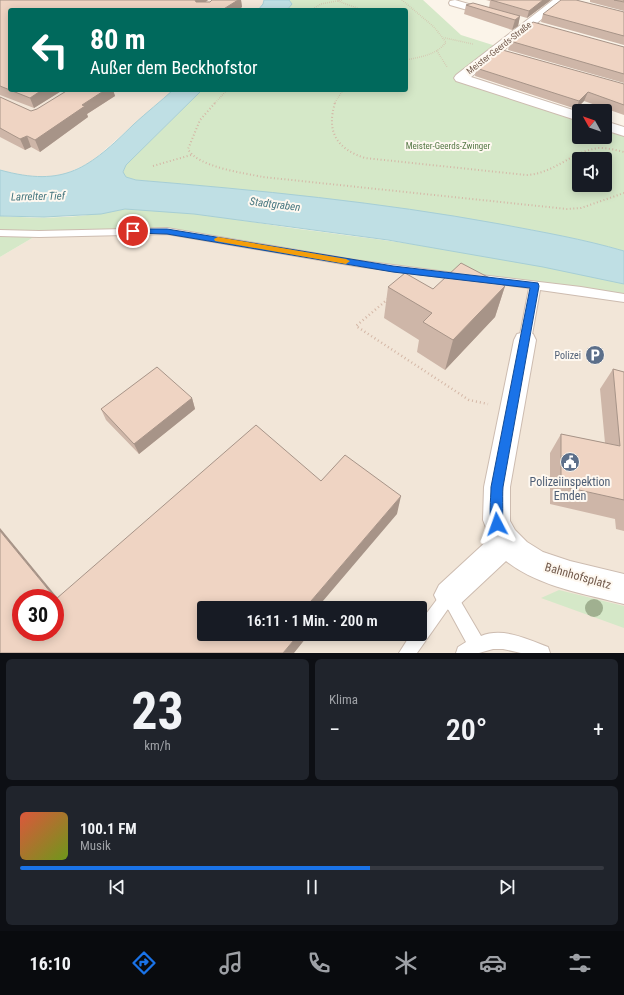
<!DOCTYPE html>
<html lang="de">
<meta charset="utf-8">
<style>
body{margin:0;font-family:"Roboto Condensed",sans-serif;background:#20242c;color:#f1f3f6;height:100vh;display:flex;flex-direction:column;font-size:15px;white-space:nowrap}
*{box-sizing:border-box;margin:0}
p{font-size:13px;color:#9ea1a6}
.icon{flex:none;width:22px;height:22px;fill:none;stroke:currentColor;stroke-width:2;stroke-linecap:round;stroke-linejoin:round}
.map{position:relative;height:653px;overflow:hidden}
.panel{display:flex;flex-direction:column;gap:6px;padding:6px;background:#0d0f14;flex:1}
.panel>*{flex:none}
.hud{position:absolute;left:8px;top:8px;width:400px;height:84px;border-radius:4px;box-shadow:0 2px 10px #0003;background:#00695c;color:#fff;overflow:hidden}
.needle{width:26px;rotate:310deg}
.buttons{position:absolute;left:572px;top:104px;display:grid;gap:8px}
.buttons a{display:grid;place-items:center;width:40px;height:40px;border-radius:4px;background:#171b24;box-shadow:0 2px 10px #0003;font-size:20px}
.speed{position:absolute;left:12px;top:589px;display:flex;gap:8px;font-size:20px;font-weight:700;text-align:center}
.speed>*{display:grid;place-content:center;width:52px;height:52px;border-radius:50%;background:#171b24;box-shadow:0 2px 10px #0003;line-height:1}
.speed .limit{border:6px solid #d22;background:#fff;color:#111}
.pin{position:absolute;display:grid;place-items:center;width:34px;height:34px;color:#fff;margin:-17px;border:2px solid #fff;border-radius:50%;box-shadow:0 1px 4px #0007}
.me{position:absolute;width:44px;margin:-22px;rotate:356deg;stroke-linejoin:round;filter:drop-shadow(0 0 3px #0008)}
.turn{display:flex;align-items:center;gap:14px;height:84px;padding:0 16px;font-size:18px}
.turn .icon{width:52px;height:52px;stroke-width:2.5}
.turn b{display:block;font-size:28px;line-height:34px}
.big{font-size:30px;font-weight:600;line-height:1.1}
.panel .card{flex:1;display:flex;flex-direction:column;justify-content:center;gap:6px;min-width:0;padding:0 14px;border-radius:6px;background:#20242c}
.panel .dial{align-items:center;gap:0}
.dial b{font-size:52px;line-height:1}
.song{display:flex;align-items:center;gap:12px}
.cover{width:48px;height:48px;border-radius:6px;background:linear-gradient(135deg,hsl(10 70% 55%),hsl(80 70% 35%))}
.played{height:4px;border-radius:2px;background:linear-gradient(90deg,#1a73e8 60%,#363941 60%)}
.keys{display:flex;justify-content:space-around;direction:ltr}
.heat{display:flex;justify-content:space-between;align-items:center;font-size:22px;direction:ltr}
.panel .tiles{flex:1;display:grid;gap:6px;grid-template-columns:1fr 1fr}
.card:last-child{grid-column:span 2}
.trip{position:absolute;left:197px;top:601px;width:230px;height:40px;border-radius:4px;background:#171b24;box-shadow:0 2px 10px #0003;font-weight:600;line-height:40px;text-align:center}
.tab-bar{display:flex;height:64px;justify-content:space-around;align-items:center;background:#090b0e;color:#9ea1a6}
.tab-bar .icon{width:28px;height:28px}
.tab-bar .active{color:#1a73e8}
.tab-bar b{font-size:18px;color:#f1f3f6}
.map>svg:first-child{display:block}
</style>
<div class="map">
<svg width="624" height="653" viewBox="0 0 624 653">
<rect width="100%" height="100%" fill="#fbf4e9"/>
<path fill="#f2e6d8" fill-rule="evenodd" d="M0,0H264L263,4L258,10H10V90H173L91,162L63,175L38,177L23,176L0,170Z
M167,231L624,298V653H0V257L39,234ZM21,598H55V632H21ZM204,608H420V634H204Z"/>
<path fill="#d5e8c8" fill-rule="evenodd" d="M289,0H423L461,35L499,47L461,77L579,117V137H605V125L624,132V251C584,240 544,232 503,225C381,202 258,191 136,180L126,177L123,173L126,165L202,90H406V10H287L292,4ZM579,159H605V185H579Z
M125,209C184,209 242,221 299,229C407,243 519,257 624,284V298L426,273L167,231L39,234L0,257V216C41,219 85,218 125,209Z
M559,590L624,606V628L541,598Z"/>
<path fill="#bfdfe4" stroke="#a6ced5" d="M264,0H289L292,4L287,10H258L263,4Z
M173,90H202L126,165L123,172L126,177L136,180C257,190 380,202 500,224C542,232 583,239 624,251V284L543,267L388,240L194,214L125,209L101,214L44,217L0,216V170C65,188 89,168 134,124C147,112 160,102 173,90Z"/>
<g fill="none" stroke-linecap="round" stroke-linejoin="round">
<defs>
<path id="service" d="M167,228L355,260L462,274L467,277L462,280L355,266L167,234L39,237L0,236V230L39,231Z
M481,275L581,287L624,294V302L540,290L531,340L529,343L525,344L521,343L519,340L529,288L477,281L476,279L477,277Z
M449,587L454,590L481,636C503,627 527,639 548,647L550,653H521L503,649H493L479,653H456L458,647L466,642L448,609L417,653H399L411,634H420V622L444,590Z"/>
<path id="minor" d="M455,0L496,12L498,14L492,17L450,5L449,3L450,1Z
M553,0H565L471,77L579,112V121L456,81L454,78L456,75Z
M605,121L624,127V136L605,130Z
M525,332L533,334L536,340L510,487V521L515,530L527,542L543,552L570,561L624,574V604C585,594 539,587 506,561L459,605L449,610L439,605L434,595L439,585L490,538L483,520L484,487L514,340L517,334Z"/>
</defs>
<use href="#service" stroke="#cdbcb0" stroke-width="2"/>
<use href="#minor" stroke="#cdbcb0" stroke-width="2"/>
<path stroke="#d4b7a6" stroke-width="1.5" stroke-dasharray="0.5 1.5" stroke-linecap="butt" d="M402,0L434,27L446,42C437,55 420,57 406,60
M338,1L362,10
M311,10L321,4L342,0
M445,38L473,44
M437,51L447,67
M214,104L227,90
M334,104L343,90"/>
<path stroke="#d4b7a6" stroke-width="2" stroke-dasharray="1 2.5" stroke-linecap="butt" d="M215,103L200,120L188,149C197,167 244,173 263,177L567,209L581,208L624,193
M335,103C326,132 337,149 365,158L526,175C554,174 572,151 599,148C608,148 616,150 624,152
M153,166L191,155"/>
<path stroke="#d4b7a6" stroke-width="2.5" stroke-dasharray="1 3" stroke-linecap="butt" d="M388,299L356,326L469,400L488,404"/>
<use href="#service" fill="#fff" fill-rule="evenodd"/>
<use href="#minor" fill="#fff" fill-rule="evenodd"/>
</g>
<circle fill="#a0b090" cx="594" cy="608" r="9"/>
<path fill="#ceb6a8" d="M0,0H208L206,2H210L212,0H241L242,7L238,10H10V90H63L34,108L0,95Z
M486,0H551L527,18L520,16L518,26L512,30L464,14L466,5L489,8L490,1Z
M590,0H624V11L590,2Z
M624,12V45L541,22L543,14Z
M528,26L624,47V83L508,50L510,41L527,30Z
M476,68L624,84V115L584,101L576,109L475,76Z
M113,90L115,96L87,114L88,117L40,152L31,147L25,150L0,137V97L31,111Z
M505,286L495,317L445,370L417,352L419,340L384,318L388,287L433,289Z
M613,369L624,372V531L616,529L615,519L550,504V453L561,434L605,443L600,389Z
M192,398L195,409L139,454L106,420L101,409Z"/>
<path fill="#a79488" d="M195,0H208L196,9Z
M238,0H241L242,7L238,10H222Z
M543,0H551L527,18L529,11Z
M520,16L518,26L512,30L515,20Z
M42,90H63L34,108L30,98Z
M105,90H114H113L115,96L87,114L88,117L40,152L35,140L82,105Z
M588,92L584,101L576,109L579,101Z
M27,136L31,147L25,150L20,139Z
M505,286L495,317L445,370L453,340Z
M192,398L195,409L139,454L134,444Z
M401,496L397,514L317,608H305Z
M0,528L70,613L56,599L0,531Z
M299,634H306V638L294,653H283Z"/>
<path fill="#efd4c3" stroke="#a79488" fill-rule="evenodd" d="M0,0H195L196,2H210L212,0H238L222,10H10V90L0,86Z
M491,0H543L529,11Z
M561,0H576L624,12V36L543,14Z
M614,0H624V2Z
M473,3L520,16L515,20L466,5Z
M533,22L624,47V74L510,41L531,27L528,26Z
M499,49L624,84V105L588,92L579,101L476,68Z
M10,90H42L30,98Z
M68,90H105L82,105L85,106L35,140L27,136L20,139L0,128V97L31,111L37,109Z
M461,263L505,286L453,340L423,322L432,313L388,287L405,273L433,289Z
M157,367L192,398L134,444L101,409Z
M613,369L624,372V500L561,486V434L620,446Z
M256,425L321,481L345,455L401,496L305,608H204V634H299L283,653H0V531L56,599ZM21,598H55V632H21Z"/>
<path fill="#1a73e8" stroke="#114b97" d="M130,229H167L393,266L538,283L539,286L503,487C502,496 504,522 501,528L497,530L493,528C488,516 491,500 491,487L530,288L393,272L167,234L133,233L129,231Z"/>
<path fill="#f59e0b" d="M218,237L346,259L350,261L346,264L215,241L214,239Z"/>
<defs>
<symbol id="parking-disc" viewBox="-11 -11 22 22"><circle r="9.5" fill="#5c6f8a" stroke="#fef8f0"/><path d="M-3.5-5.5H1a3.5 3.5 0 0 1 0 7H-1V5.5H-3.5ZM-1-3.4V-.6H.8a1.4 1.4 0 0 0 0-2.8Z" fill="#fff"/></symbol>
<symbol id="civic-disc" viewBox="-11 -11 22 22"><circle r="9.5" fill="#5c6f8a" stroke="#fef8f0"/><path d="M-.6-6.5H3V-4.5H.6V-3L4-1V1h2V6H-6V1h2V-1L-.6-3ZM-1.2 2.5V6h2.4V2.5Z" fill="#fff"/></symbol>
</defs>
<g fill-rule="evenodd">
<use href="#parking-disc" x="584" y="344" width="22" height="22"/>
<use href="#civic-disc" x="559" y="451" width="22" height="22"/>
</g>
<g text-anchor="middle" stroke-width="4" stroke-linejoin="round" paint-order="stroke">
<g font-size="9" fill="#745c4e" stroke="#fef8f0">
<text transform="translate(499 48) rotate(-38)" y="3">Meister-Geerds-Straße</text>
</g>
<g font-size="9" fill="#567947" stroke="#fef8f0">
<text x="448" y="149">Meister-Geerds-Zwinger</text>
</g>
<g font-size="10" fill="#4e5e75" stroke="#fef8f0" text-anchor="end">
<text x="581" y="359">Polizei</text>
</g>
<g font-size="11" font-style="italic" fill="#46767f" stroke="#fef8f0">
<text transform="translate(38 196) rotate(-1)" y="4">Larrelter Tief</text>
<text transform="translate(275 204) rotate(7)" y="4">Stadtgraben</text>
</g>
<g font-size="12" fill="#4e5e75" stroke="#fef8f0">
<text x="570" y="486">Polizeiinspektion<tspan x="570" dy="14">Emden</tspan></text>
</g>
<g font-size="12" fill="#745c4e" stroke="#fef8f0">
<text transform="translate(578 576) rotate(16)" y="4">Bahnhofsplatz</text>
</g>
</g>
</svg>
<div class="buttons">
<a><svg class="needle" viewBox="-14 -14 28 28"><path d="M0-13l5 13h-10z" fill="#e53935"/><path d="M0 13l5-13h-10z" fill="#9ea1a6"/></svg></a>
<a><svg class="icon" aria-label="sound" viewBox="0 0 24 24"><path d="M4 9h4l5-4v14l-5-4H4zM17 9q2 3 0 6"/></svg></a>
</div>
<div class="speed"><div class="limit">30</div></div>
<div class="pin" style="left:133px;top:231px;background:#d93025"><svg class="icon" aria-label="arrive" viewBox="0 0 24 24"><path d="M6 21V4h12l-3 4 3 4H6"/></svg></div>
<svg class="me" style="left:497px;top:524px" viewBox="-20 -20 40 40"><path d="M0-17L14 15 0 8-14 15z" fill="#1a73e8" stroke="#fff" stroke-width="4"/></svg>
<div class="trip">16:11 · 1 Min. · 200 m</div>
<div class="hud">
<div class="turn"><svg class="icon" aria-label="left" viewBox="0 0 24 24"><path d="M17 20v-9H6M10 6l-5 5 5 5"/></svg><div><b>80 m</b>Außer dem Beckhofstor</div></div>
</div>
</div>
<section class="panel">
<div class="tiles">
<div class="card dial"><b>23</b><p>km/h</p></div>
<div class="card"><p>Klima</p>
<div class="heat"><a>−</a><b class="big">20°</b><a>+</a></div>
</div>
<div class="card">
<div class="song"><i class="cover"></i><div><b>100.1 FM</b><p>Musik</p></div></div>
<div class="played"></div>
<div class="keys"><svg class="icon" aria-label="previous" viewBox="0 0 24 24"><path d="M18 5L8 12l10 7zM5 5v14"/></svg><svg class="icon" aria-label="pause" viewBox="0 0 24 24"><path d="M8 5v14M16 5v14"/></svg><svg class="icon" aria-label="next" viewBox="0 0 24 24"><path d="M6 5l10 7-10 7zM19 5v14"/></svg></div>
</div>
</div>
</section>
<nav class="tab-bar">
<b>16:10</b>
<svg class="icon active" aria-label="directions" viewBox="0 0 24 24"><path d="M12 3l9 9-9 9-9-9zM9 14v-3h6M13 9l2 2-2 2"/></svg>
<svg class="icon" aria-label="music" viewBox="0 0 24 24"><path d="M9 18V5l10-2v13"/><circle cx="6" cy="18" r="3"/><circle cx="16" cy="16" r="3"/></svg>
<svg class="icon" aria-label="phone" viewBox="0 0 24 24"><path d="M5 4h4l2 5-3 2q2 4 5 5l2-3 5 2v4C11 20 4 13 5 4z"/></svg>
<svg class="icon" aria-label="climate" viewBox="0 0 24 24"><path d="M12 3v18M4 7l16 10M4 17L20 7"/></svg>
<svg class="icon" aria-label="car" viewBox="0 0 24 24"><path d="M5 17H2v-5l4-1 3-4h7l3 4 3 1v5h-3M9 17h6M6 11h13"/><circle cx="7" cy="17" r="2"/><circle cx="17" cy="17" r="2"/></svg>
<svg class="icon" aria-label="filters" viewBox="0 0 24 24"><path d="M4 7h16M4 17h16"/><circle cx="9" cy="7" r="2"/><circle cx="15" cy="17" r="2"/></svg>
</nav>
